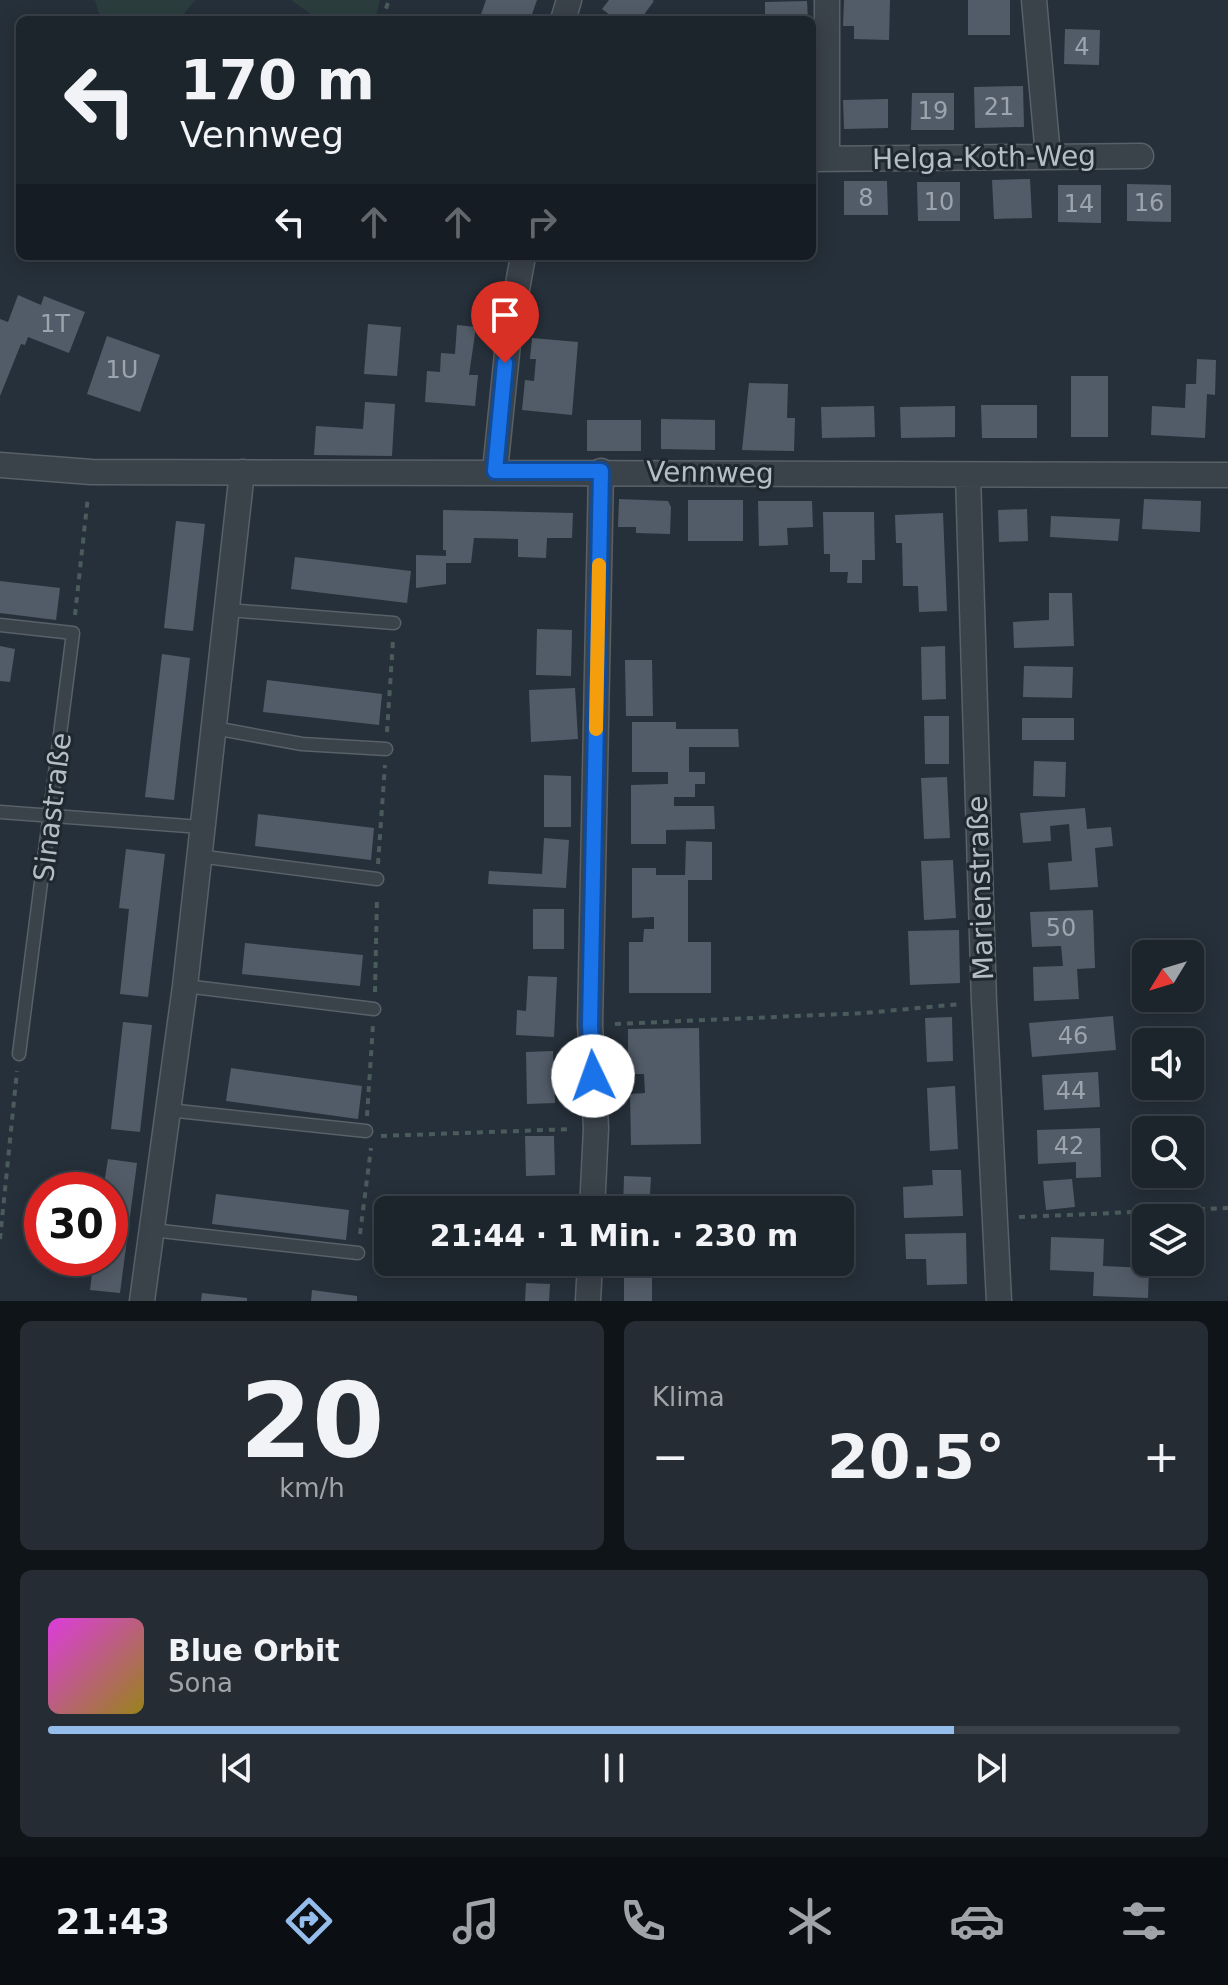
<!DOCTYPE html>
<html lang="de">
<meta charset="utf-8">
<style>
body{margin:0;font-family:"DejaVu Sans",sans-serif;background:#252c34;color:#f1f3f6;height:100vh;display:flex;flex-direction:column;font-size:30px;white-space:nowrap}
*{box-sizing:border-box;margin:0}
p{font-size:26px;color:#a0a4a9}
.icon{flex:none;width:44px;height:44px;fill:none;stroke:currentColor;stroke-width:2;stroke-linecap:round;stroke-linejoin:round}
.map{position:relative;height:1301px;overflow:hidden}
.drawer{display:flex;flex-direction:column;gap:20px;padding:20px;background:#0f1418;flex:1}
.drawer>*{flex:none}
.banner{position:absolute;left:16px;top:16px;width:800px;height:244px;border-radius:12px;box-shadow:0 4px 20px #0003,0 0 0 2px #3a4148;background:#1c242c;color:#f1f3f6;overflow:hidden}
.needle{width:52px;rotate:232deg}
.fabs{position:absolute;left:1132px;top:940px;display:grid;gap:16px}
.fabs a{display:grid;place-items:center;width:72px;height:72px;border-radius:12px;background:#1c242c;box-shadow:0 4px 20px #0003,0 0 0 2px #3a4148;font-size:40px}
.speed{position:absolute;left:24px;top:1172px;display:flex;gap:16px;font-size:40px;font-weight:700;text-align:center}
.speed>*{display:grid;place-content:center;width:104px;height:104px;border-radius:50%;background:#1c242c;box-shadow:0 4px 20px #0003,0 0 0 2px #3a4148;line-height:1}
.speed .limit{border:12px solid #d22;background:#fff;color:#111}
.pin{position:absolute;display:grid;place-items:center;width:68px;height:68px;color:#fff;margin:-82px -34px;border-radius:50% 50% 50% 0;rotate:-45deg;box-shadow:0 0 8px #0007}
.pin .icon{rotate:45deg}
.me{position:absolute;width:88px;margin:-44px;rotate:357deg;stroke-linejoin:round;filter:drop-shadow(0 0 6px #0008)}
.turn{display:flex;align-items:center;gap:28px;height:168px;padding:0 32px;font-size:36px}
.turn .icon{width:104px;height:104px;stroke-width:2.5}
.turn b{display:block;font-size:56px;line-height:68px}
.lanes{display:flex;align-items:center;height:76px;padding:0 32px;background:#0003;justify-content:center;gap:40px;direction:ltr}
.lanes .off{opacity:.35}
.big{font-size:60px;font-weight:600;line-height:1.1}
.drawer .card{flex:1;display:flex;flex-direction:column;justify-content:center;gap:12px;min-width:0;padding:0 28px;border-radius:12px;background:#252c34}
.drawer .dial{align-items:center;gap:0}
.dial b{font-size:104px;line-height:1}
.song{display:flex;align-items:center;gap:24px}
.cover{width:96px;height:96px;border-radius:12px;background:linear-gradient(135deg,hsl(300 70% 55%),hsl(50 70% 35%))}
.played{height:8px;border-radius:4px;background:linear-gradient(90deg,#95bdeb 80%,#3a4148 80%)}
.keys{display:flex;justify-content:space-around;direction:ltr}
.heat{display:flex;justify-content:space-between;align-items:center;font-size:44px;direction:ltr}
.drawer .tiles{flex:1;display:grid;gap:20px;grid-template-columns:1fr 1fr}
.card:last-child{grid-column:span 2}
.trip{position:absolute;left:374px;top:1196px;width:480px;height:80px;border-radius:12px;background:#1c242c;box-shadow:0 4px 20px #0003,0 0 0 2px #3a4148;font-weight:600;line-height:80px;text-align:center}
.tab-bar{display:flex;height:128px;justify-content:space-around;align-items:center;background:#0b0e12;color:#a0a4a9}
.tab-bar .icon{width:56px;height:56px}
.tab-bar .current{color:#95bdeb}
.tab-bar b{font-size:36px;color:#f1f3f6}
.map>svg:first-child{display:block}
</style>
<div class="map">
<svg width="1228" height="1301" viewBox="0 0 1228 1301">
<rect width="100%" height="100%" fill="#26303a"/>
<path fill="#2b3e3d" d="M95,0H195L179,20H101Z
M291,0H380L375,20H319Z"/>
<path fill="#525c68" d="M486,0H537L530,20H479Z
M609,0H652L654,1L640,20H607L610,15L602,9Z
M844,0H890L889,40L854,39V26H843Z
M968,0H1010V35H968Z
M807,1L808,20H765V2Z
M1065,29L1100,30L1099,65L1064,64Z
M1023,86L1024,127L975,128L974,87Z
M912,93H954V130H911Z
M888,99V128L844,129L843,100Z
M1030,179L1032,218L994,219L992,180Z
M844,181H887L888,215H844Z
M917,182H960V221H918Z
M1127,184L1171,185V222L1127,221Z
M1058,185H1101V223L1058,222Z
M18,295L41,305L44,296L85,312L69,353L28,337L25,345L21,344L0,396V319L8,322Z
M368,324L401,327L397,376L364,374Z
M457,325L476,327L469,375H478L475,406L425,402L427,371L440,372L441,353L455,354Z
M107,336L160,355L140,412L87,394Z
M532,338L578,342L572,415L522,410L525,380L534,381L536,359H530Z
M1197,359L1216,360L1215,395L1207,394L1205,438L1151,435L1152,406L1185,408L1186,384H1196Z
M1071,376H1108V437H1071Z
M749,383L788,384L787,418H795L794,451L742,450Z
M365,402L395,404L392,456L314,455L316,426L363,429Z
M981,405H1037V438H982Z
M874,406L875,437L822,438L821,407Z
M955,406V437L901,438L900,407Z
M661,419L715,420V450L661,449Z
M587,420H641V451H587Z
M619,499L668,501L671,507L670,534L636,533V527H618Z
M1144,499L1201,501L1200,532L1142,529Z
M688,500H743V541H688Z
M758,501H812L813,527L787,528L788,545L759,546Z
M1027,509L1028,541L999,542L998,510Z
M443,510L573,513L572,538H547L546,558L518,557V539L474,538L471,563H446V584L416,588V555L446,556V550H443Z
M823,512H874L875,560H862V583H847L848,572H830V554H824Z
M943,513L947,611L919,612L918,586H903L902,543H896L895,515Z
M1051,516L1120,519L1118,541L1050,537Z
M176,521L205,524L193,631L164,628Z
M295,557L411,571L407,603L291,589Z
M0,581L60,588L56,620L0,613Z
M1049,593H1072L1074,646L1014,648L1013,622L1049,620Z
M537,629L572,630L571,676L536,675Z
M0,646L15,649L10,682L0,681Z
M945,646L946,699L922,700L921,647Z
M162,654L190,658L174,800L145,797Z
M625,660H652L653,716H626Z
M1024,666L1073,667L1072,698L1023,697Z
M267,680L382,694L379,725L263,712Z
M575,688L578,739L531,742L529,690Z
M924,716H949V764H925Z
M1022,718H1074V740H1022Z
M632,722H676V729H738L739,747H689V772H705V784H695V797H674V806H714L715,829L666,830V844H631V785L668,784V772H632Z
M1034,761L1066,762L1065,797L1033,796Z
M544,775L571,776V827H544Z
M947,777L950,838L924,839L921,778Z
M1085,808L1087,829L1111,827L1113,846L1095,848L1098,887L1050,890L1048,863L1072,861L1069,824L1050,826L1051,841L1023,843L1020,813Z
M258,814L374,828L371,860L255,846Z
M544,838L569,840L566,888L488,884L489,871L542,874Z
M686,841L712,842V880H688V942H711V993H629V942H643L644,929H654V917L632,918V868H656V875H685Z
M126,849L165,854L148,997L120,994L129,909L119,908Z
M953,860L956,918L924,920L921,861Z
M533,909H564V949H533Z
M1093,910L1095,968L1077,969L1079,999L1034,1001L1033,967L1063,966L1061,946L1032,947L1030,912Z
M959,930L960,983L910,985L908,931Z
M245,943L363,955L360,986L242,974Z
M528,976L557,977L554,1037L516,1035L517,1010L526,1011Z
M1113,1016L1116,1050L1032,1057L1029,1023Z
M952,1017L953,1061L927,1062L925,1018Z
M123,1022L152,1025L140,1132L111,1129Z
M699,1028L701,1144L631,1145L630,1094L645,1093L644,1074H628V1029Z
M553,1051L555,1103L527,1104L526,1052Z
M231,1068L362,1086L358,1119L226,1101Z
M1098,1072L1100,1107L1044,1110L1042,1075Z
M955,1086L958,1149L930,1151L927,1088Z
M1100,1128L1101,1177L1076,1178V1162L1038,1164L1037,1130Z
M525,1136H554L555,1175L526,1176Z
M108,1159L137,1163L120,1293L90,1290L94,1258H110V1190H103Z
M932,1170H961L963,1216L904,1218L903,1187L933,1185Z
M624,1176L651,1177L649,1210H623Z
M1072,1179L1075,1207L1046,1210L1043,1181Z
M216,1194L349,1210L346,1240L212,1224Z
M966,1233L967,1284L927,1285L926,1259H906L905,1234Z
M1051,1237L1104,1239L1103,1266L1149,1268L1148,1298L1093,1296L1094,1272L1050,1270Z
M624,1262H652V1301H624Z
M526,1283L550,1284L549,1301H525Z
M312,1290L357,1296V1301H311Z
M202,1293L247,1298V1301H201Z"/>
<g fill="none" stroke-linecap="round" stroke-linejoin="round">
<defs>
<path id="service" d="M228,610L394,623
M0,625L73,633L19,1054
M214,728L302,744L386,749
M0,812L201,827
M198,856L377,879
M185,986L374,1009
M168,1110L366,1131
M152,1230L358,1253"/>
<path id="minor" d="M1034,0L1048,156
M563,20L569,0
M812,159L1141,156
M827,159V0
M0,465L91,472L1228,475
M495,471L509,334L523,256
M968,475L984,1002L999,1301
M592,1210L596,1128L590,1025L601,471
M142,1301L185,986L242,472
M588,1301L590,1262"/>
</defs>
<use href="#service" stroke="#586068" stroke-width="15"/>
<use href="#minor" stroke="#586068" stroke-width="27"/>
<path stroke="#4a5b5c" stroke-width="4" stroke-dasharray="6 6" stroke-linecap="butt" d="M382,20L389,0
M75,615L88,496
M387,732L393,641
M378,864L385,765
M375,992L377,897
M615,1024L865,1013L961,1004
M367,1116L373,1025
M381,1136L572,1129
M1019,1217L1228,1208
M360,1234L371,1148
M0,1239L17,1071"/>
<use href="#service" stroke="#3a424a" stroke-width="12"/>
<use href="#minor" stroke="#3a424a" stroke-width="24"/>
</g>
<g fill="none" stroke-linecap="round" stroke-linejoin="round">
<defs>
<path id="route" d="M505,363L495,471H601L590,1025L593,1076"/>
</defs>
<use href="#route" stroke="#114b97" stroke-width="20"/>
<use href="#route" stroke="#1a73e8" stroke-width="14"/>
<path stroke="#f59e0b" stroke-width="14" d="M596,729L599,565"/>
</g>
<g text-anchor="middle" stroke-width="6" stroke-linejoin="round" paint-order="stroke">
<g font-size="24" fill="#9ca5ae">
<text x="1082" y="55">4</text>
<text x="999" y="115">21</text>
<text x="933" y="119">19</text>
<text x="866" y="206">8</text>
<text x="939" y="210">10</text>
<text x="1149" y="211">16</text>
<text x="1079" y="212">14</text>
<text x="55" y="332">1T</text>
<text x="122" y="378">1U</text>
<text x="1061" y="936">50</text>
<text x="1073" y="1044">46</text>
<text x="1071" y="1099">44</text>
<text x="1069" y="1154">42</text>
</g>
<g font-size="28" fill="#b5bdc6" stroke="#1f272f">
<text transform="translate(984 157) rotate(-1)" y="10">Helga-Koth-Weg</text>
<text transform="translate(710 472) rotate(1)" y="10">Vennweg</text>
<text transform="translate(52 807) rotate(-83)" y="10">Sinastraße</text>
<text transform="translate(980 888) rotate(-92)" y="10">Marienstraße</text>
</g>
</g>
</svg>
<div class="fabs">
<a><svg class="needle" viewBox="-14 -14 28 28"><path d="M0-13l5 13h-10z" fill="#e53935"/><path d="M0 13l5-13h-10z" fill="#a0a4a9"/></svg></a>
<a><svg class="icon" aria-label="sound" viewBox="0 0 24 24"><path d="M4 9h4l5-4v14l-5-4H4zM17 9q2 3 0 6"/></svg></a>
<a><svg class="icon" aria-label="search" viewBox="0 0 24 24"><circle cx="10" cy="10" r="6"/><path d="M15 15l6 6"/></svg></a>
<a><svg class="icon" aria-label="layers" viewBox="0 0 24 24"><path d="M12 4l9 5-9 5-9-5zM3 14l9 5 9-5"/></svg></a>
</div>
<div class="speed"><div class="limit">30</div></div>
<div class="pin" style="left:505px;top:363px;background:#d93025"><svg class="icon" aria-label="arrive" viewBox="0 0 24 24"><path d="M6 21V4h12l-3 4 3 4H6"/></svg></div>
<svg class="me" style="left:593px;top:1076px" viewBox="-20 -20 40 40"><circle r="19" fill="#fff"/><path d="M0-13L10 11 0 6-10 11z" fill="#1a73e8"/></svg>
<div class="trip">21:44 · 1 Min. · 230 m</div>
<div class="banner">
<div class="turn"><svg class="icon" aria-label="left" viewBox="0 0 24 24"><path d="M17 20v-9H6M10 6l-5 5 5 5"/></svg><div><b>170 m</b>Vennweg</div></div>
<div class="lanes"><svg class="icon" aria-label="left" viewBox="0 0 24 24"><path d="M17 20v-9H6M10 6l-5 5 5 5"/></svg><svg class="icon off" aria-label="ahead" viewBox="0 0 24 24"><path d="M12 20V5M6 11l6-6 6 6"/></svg><svg class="icon off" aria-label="ahead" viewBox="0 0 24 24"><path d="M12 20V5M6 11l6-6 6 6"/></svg><svg class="icon off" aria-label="right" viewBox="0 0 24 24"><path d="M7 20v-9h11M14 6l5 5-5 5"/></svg></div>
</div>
</div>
<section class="drawer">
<div class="tiles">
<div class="card dial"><b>20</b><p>km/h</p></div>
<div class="card"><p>Klima</p>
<div class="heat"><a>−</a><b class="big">20.5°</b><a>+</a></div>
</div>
<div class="card">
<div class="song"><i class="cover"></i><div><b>Blue Orbit</b><p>Sona</p></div></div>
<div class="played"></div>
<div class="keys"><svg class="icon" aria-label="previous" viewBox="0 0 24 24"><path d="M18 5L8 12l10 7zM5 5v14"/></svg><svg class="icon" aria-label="pause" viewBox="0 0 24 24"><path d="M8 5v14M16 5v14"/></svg><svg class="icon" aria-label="next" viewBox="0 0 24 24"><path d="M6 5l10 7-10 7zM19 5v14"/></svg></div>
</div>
</div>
</section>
<nav class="tab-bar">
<b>21:43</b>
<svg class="icon current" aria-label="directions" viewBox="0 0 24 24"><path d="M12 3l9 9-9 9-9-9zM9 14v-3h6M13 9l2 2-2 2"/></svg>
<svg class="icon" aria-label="music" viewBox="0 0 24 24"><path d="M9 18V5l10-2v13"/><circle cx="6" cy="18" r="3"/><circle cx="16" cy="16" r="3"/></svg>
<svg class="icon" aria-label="phone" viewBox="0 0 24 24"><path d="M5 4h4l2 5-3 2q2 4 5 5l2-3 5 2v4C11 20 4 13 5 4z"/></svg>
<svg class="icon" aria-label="climate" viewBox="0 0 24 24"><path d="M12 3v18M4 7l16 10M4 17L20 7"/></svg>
<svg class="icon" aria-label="car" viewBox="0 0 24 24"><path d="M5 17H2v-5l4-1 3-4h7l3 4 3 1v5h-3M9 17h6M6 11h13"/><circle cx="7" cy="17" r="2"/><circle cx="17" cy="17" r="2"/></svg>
<svg class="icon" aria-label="filters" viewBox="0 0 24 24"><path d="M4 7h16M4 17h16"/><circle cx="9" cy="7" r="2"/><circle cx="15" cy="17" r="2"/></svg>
</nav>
